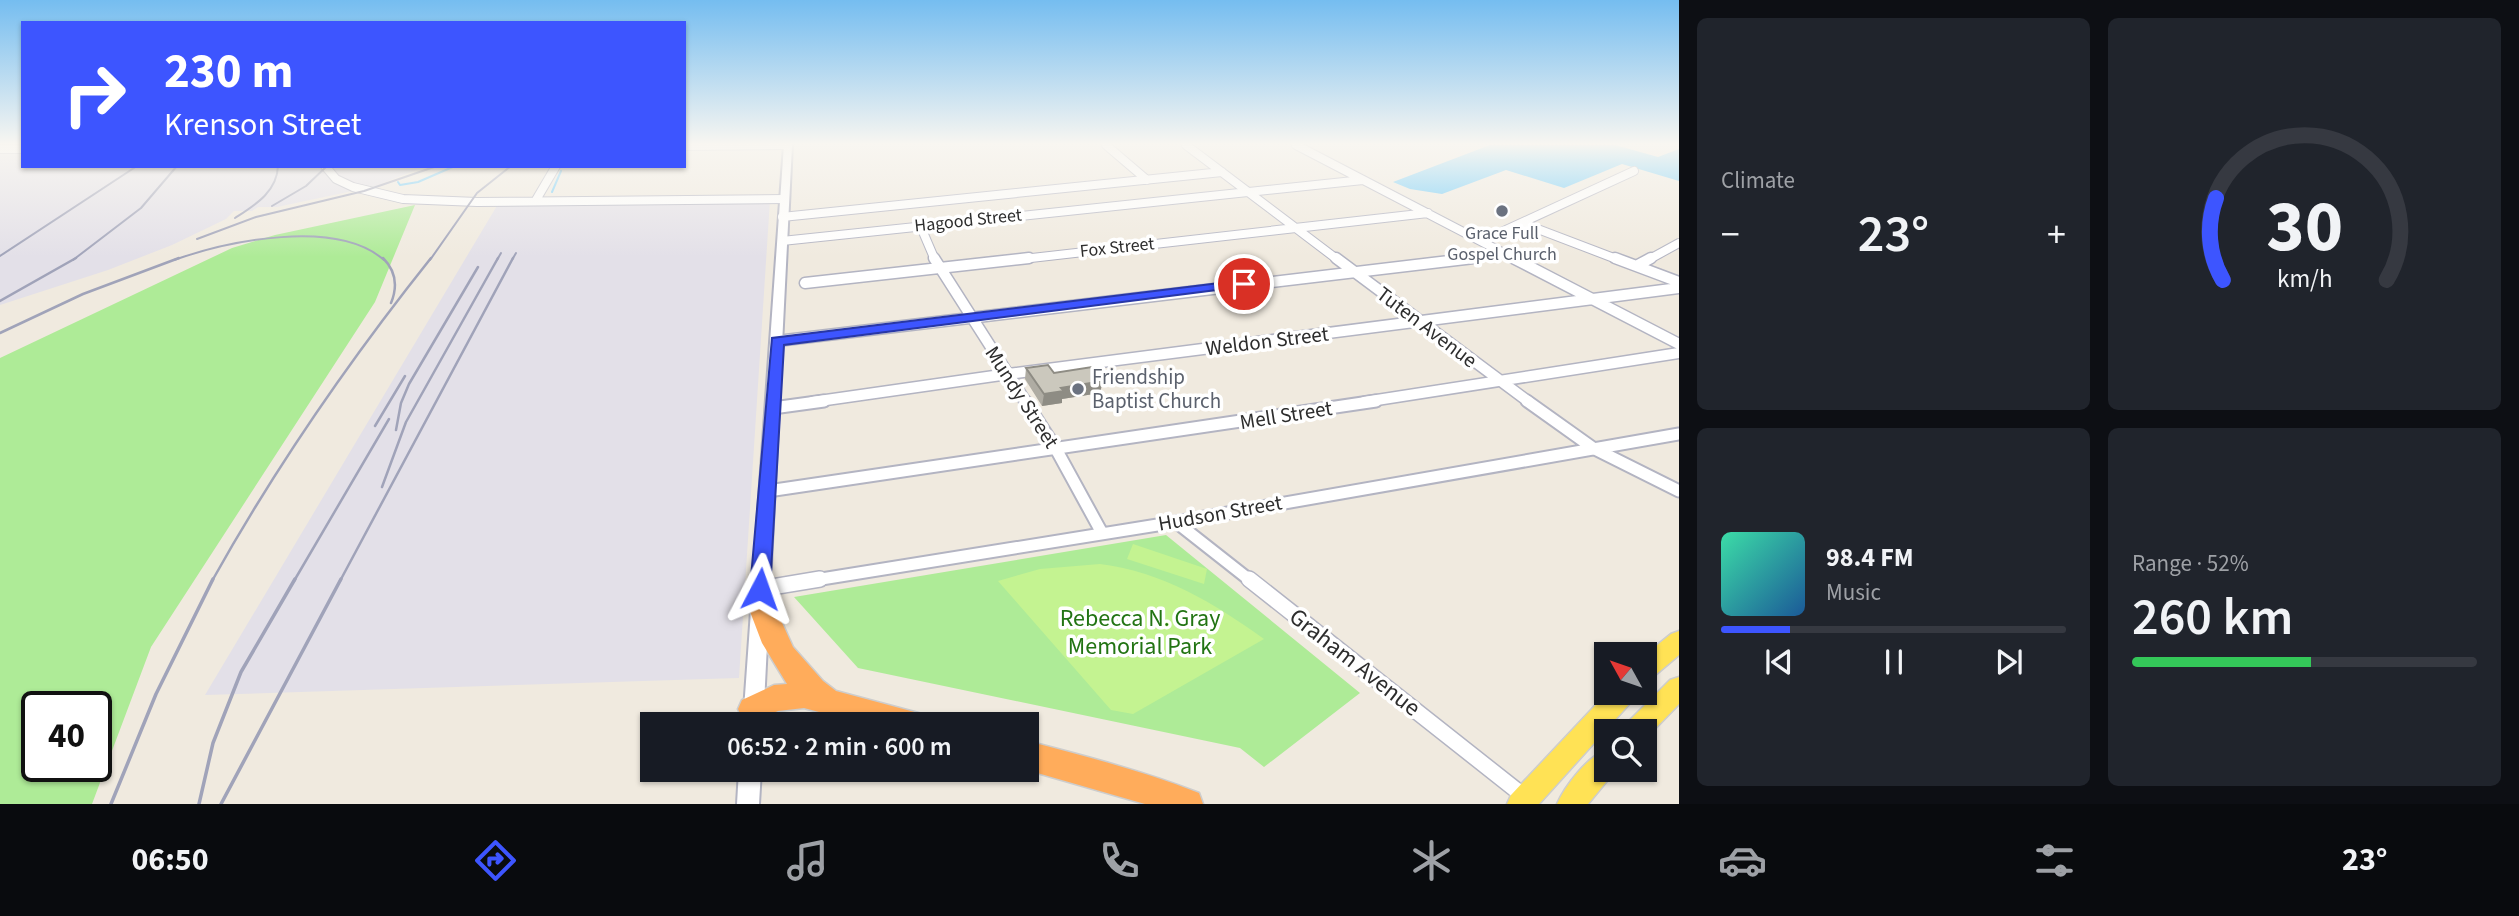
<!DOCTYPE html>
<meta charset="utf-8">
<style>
body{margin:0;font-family:"Source Sans 3",sans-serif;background:#20242c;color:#f1f3f6;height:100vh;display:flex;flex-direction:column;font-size:26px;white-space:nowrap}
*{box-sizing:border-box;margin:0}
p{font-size:23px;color:#9ea1a6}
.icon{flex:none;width:38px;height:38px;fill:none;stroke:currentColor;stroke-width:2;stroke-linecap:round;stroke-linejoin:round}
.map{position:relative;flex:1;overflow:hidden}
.sheet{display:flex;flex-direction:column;gap:18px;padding:18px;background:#0d0f14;width:840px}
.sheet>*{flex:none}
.hud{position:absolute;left:21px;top:21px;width:665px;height:147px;border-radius:0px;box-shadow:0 2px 5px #0004;background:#3d55ff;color:#fff;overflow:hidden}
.needle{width:46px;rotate:310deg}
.controls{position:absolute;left:1594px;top:642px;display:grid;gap:14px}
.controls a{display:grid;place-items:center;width:63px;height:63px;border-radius:0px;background:#171b24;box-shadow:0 2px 5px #0004;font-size:35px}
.speed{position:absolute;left:21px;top:691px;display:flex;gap:14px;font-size:35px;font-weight:700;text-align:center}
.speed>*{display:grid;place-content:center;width:91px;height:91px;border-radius:50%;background:#171b24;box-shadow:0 2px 5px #0004;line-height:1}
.speed .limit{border:4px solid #111;border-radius:10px;background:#fff;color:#111}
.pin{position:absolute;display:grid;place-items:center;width:60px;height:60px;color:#fff;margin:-30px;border:4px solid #fff;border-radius:50%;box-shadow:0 2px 7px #0007}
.me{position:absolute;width:77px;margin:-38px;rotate:4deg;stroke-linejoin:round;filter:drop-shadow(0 0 5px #0008)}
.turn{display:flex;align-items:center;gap:24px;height:147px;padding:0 28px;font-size:32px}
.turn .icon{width:91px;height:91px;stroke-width:2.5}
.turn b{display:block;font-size:49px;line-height:60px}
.big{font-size:52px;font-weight:600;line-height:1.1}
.sheet .widget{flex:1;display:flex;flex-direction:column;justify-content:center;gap:10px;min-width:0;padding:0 24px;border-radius:10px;background:#20242c}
.sheet .dial{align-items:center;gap:0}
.dial svg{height:182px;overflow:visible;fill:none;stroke:#363941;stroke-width:7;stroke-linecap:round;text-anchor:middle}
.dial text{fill:#f1f3f6;stroke:none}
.song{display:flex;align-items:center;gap:21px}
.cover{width:84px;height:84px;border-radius:10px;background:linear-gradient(135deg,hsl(160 70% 55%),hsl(210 70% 35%))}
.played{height:7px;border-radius:4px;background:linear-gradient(90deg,#3d55ff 20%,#363941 20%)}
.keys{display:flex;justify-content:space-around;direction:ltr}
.heat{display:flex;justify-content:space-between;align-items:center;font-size:38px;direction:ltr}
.charge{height:10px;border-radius:5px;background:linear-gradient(90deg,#34c759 52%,#363941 0)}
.sheet .tiles{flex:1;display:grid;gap:18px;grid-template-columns:repeat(2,1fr)}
.trip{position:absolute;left:640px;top:712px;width:399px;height:70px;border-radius:0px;background:#171b24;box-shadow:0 2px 5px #0004;font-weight:600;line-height:70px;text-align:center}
.tabs{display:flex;height:112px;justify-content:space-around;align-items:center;background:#090b0e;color:#9ea1a6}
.tabs .icon{width:49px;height:49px}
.tabs .active{color:#3d55ff}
.tabs b{font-size:32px;color:#f1f3f6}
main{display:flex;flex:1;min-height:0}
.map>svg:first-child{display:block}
</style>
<main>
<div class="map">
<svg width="1679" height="804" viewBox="0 0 1679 804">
<rect width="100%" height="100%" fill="#f0eadf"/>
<path fill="#e3e0e8" d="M0,145H23V166H426L376,186L277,207H258L252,211H234L226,219L172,245L108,270L0,305Z
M770,200L739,678L205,695L498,204Z"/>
<path fill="#aeeb97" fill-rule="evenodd" d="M415,205L375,302L151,647L92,804H0V358L232,248L275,235ZM37,707H96V766H37Z
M1166,535L1360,693L1264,767L1240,748L858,668L794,597Z"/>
<path fill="#c4f391" d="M1133,544L1207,569L1204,584L1127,559Z
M1100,564C1163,572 1214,603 1264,639L1133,714L1111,710L998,581L1040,569Z"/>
<path fill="#69cbfb" d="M1490,145H1615L1658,157L1679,149V181L1622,164L1564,188L1506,170L1442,194L1410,189L1393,182Z"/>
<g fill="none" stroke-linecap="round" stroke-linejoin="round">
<path stroke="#69cbfb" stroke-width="2" d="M398,182L400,185L418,182L455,166
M552,192L561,171"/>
<defs>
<path id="minor-far3" d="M1106,145L1147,180
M1186,145L1338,260
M1296,145L1517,260
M684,146L788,145
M0,149H23
M325,166L336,179L353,187L403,199L477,202L785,199
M536,200L556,166
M782,217L1222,172
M1522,223L1619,260
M920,225L935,260
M782,241L1363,180
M1482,241L1634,171
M1013,260L1428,213
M1459,260L1506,254
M1648,260L1679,243"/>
<path id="minor-far2" d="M934,258L1026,402
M1336,258L1529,402
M1513,258L1679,344
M1615,258L1679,282
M1638,265L1651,258
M805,283L1029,258
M777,341L1474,258
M812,402L1008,374L1679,288
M1364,402L1679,353"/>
<path id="minor-far1" d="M1025,401L1056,449L1102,533
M1527,401L1593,448L1679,491
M773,408L824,401
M768,491L1376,401
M1176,522L1251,581
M809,581L1176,522L1679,434"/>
<path id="minor" d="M1249,579L1525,797
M760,589L820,579"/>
<path id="tertiary" d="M784,145H792L763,724H743Z
M739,770H761L759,804H737Z"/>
<path id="primary" d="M1679,631V655L1654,676L1645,679V655L1671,634Z
M1679,677V704L1645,739V732H1622L1626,724L1670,680Z
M1607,693H1635L1632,701L1539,804H1507L1511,795Z
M1606,750V770H1616L1588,804H1557C1565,786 1587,757 1606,750Z"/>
<path id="motorway" d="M759,590L769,594L793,647L823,681L836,691L922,714L926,724H864L804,708L778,711L753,722L742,718L738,709L742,700L774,685L787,684L762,643L746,601L749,594Z
M1027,741C1085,756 1143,771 1199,793L1203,804H1145L1027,770Z"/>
</defs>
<use href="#minor-far3" stroke="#b3b4c2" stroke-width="10"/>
<use href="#minor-far2" stroke="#b3b4c2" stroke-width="13"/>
<use href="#minor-far1" stroke="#b3b4c2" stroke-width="15"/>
<use href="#minor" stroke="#b3b4c2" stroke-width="18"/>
<use href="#tertiary" stroke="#b3b4c2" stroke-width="4"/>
<use href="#primary" stroke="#cdcdcd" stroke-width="3"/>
<use href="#motorway" stroke="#cdcdcd" stroke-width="3"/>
<use href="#minor-far3" stroke="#fff" stroke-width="8"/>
<use href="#minor-far2" stroke="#fff" stroke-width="10"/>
<use href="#minor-far1" stroke="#fff" stroke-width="11"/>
<use href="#minor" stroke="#fff" stroke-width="15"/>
<use href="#tertiary" fill="#fff" fill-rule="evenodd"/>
<use href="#primary" fill="#ffe255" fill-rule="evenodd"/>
<use href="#motorway" fill="#ffac5b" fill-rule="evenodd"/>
<path stroke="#a0a3b9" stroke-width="2" d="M272,206L306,186L327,166
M235,218C255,205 277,192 278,166
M197,239L256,217L364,191L437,166
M0,256L137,166
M73,260L141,208L177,166
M174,260C228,241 336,218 384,260
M430,260L477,193L511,166
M497,260L501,253
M512,260L516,253"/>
<path stroke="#a0a3b9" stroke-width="2.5" d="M383,258C396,271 398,286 391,303
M0,301L76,258
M0,333L83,294L179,258
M375,426L405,376
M396,430L401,403L409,384L478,267
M382,487L406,422L498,258
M212,581C274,470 352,357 431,258
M294,581L389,419
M340,581L513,258"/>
<path stroke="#a0a3b9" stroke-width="3.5" d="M111,804L156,694L213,579
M199,804L213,743L241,672L295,579
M221,804L341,579"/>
</g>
<path fill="#afaca3" d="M1026,368L1054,373L1100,393L1062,399V403L1042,406L1025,379Z"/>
<path fill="#8e8c84" d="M1103,381L1100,393L1062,399V403L1042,406L1044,394L1061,388Z"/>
<path fill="#cbc8bd" stroke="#8e8c84" stroke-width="2" d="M1048,365L1054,373L1092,367L1103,381L1061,388L1064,391L1044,394L1026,368Z"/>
<linearGradient id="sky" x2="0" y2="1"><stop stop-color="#75bdf0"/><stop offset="0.56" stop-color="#f8f6f1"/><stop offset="1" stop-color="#f8f6f1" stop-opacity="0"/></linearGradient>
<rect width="1679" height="257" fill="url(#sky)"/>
<path fill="#3d55ff" stroke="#2837a6" stroke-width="2" d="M1244,280L1250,284L1248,286L784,345L770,589L767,594L760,597L753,594L750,589L772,338Z"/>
<g fill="#6b7280" stroke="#fff" stroke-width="2.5">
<circle cx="1502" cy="211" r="7"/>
<circle cx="1078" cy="389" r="7"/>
</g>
<g text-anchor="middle" stroke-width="7" stroke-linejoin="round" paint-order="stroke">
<g font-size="18" fill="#2d2d2d" stroke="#fff">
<text transform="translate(968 220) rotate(-6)" y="6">Hagood Street</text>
<text transform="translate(1117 247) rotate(-6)" y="6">Fox Street</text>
</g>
<g font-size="18" fill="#5b616d" stroke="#fff">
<text x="1502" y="239">Grace Full<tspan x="1502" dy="21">Gospel Church</tspan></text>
</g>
<g font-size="21" fill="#2d2d2d" stroke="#fff">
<text transform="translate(1427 327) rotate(37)" y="7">Tuten Avenue</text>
<text transform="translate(1267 341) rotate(-7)" y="7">Weldon Street</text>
<text transform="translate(1022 397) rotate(57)" y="7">Mundy Street</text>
<text transform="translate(1286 415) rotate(-9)" y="7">Mell Street</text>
<text transform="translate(1220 513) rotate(-10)" y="7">Hudson Street</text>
</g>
<g font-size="21" fill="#5b616d" stroke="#fff" text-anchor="start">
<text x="1092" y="384">Friendship<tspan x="1092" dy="24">Baptist Church</tspan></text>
</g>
<g font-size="24" fill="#227413" stroke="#fff">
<text x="1140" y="626">Rebecca N. Gray<tspan x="1140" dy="28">Memorial Park</tspan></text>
</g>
<g font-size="24" fill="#2d2d2d" stroke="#fff">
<text transform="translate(1355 662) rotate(38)" y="8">Graham Avenue</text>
</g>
</g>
</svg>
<div class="controls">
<a><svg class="needle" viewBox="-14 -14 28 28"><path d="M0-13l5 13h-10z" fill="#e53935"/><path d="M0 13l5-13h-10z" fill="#9ea1a6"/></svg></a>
<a><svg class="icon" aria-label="search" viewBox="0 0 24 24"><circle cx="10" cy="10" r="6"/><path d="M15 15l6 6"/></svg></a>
</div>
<div class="speed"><div class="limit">40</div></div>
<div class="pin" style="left:1244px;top:284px;background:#d93025"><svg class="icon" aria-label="arrive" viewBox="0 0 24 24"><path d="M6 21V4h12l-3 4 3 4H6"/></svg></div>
<svg class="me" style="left:760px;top:589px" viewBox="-20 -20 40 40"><path d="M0-17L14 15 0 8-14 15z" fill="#3d55ff" stroke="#fff" stroke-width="4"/></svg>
<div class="trip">06:52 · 2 min · 600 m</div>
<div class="hud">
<div class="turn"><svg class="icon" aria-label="right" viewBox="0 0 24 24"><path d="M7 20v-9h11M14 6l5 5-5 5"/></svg><div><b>230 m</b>Krenson Street</div></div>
</div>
</div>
<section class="sheet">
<div class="tiles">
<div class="widget"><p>Climate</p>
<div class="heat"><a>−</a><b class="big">23°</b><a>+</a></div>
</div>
<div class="widget dial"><svg viewBox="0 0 100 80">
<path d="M14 69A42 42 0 1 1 86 69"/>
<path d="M14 69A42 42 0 0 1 11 33" stroke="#3d55ff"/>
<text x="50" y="56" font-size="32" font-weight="700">30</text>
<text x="50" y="72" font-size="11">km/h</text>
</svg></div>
<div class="widget">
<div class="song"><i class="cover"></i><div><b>98.4 FM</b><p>Music</p></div></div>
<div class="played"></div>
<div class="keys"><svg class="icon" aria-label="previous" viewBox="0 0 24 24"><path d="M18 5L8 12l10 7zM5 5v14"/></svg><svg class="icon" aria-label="pause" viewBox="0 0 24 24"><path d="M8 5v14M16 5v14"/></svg><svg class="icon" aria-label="next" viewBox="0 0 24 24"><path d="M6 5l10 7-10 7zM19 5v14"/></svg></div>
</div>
<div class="widget"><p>Range · 52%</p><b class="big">260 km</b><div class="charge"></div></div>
</div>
</section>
</main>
<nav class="tabs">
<b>06:50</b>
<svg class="icon active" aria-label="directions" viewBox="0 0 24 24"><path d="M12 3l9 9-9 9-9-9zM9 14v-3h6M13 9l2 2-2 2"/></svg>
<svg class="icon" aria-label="music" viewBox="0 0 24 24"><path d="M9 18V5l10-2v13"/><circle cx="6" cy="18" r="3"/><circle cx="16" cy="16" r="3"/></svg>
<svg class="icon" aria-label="phone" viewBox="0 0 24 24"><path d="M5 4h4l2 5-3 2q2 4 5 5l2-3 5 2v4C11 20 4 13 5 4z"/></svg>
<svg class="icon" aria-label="climate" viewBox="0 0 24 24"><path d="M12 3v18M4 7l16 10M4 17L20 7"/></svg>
<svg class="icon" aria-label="car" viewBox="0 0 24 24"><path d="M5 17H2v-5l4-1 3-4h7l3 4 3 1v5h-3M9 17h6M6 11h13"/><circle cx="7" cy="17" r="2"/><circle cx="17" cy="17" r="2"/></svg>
<svg class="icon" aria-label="filters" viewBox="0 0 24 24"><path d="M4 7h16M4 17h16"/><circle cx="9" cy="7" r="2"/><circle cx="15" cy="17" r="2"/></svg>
<b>23°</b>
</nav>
